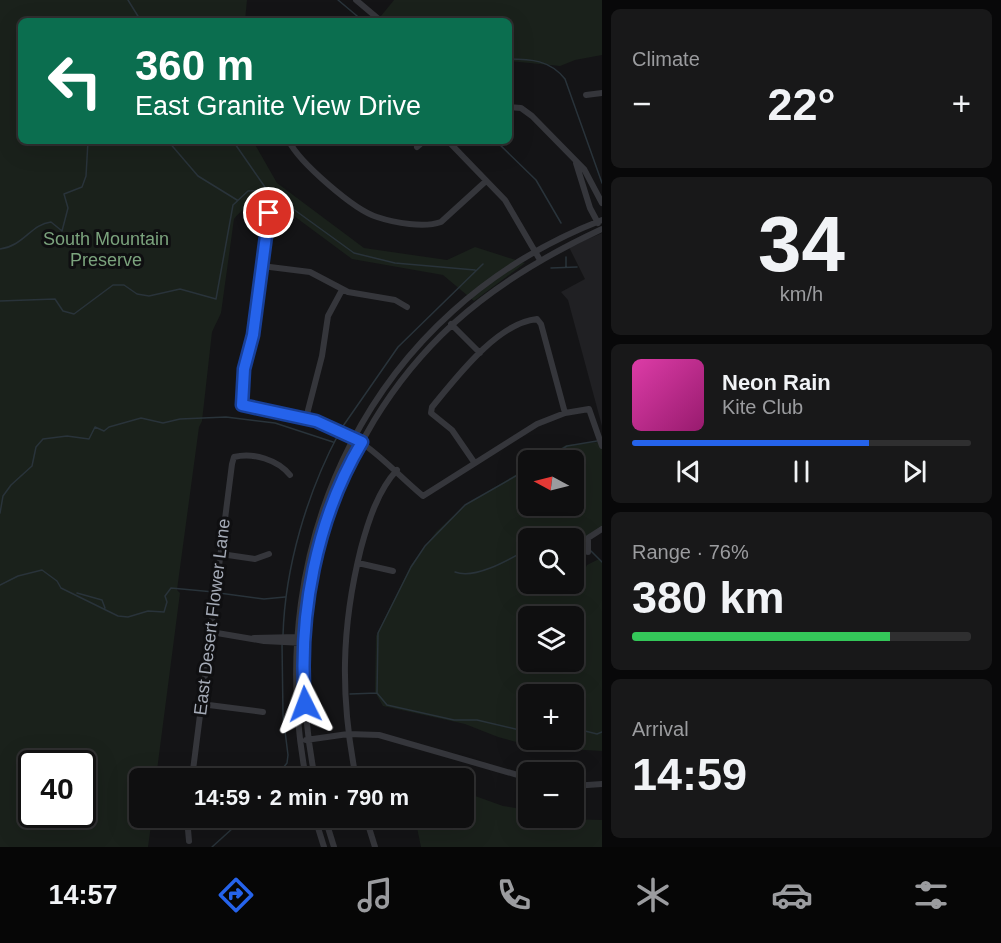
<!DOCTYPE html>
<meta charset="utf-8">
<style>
body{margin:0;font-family:Arial,sans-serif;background:#181819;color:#f1f3f6;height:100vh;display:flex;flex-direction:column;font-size:22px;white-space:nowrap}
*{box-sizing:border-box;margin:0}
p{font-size:20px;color:#9b9c9f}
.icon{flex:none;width:33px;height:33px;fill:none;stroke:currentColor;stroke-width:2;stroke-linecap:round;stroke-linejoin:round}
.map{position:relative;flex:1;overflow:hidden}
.details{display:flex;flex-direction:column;gap:9px;padding:9px;background:#080809;width:399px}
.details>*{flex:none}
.guide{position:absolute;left:18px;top:18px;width:494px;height:126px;border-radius:9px;box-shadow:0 6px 24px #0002,0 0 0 2px #2f2f30;background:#0b6e4f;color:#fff;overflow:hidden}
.needle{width:39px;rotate:277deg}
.controls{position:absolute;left:518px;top:450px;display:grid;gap:12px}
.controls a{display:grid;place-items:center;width:66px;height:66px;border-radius:9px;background:#0f0f10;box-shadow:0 6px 24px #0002,0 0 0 2px #2f2f30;font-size:30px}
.speed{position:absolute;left:18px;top:750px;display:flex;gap:12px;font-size:30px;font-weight:700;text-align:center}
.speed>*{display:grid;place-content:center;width:78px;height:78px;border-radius:50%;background:#0f0f10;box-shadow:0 6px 24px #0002,0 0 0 2px #2f2f30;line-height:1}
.speed .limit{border:3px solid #111;border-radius:9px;background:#fff;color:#111}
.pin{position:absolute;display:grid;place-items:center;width:51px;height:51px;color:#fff;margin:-26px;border:3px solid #fff;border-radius:50%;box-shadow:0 2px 6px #0007}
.me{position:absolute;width:66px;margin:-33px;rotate:357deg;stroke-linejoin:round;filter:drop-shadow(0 0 4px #0008)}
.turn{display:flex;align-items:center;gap:21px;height:126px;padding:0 18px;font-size:27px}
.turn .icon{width:78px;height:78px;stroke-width:2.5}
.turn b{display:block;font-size:42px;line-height:51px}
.big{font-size:45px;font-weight:700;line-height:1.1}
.details .tile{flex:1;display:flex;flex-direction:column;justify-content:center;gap:9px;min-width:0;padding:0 21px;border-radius:9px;background:#181819}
.details .dial{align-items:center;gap:0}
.dial b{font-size:78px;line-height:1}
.song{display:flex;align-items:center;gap:18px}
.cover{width:72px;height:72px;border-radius:9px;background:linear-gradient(135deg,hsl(320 70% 55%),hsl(320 70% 35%))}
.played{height:6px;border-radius:3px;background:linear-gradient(90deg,#2563eb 70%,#2f2f30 70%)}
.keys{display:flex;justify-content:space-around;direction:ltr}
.heat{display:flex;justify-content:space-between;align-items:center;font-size:33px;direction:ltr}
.charge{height:9px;border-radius:4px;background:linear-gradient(90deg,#34c759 76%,#2f2f30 0)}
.trip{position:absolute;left:129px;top:768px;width:345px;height:60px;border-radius:9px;background:#0f0f10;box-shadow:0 6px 24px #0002,0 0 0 2px #2f2f30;font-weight:700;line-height:60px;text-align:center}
.menu{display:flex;height:96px;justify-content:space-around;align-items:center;background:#060606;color:#9b9c9f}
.menu .icon{width:42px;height:42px}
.menu .current{color:#2563eb}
.menu b{font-size:27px;color:#f1f3f6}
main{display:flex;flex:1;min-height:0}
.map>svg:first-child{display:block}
</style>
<main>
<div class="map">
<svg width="602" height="847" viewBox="0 0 602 847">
<rect width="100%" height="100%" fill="#141416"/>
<path fill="#202023" d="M602,233V426L568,300L561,292L585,279L569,247Z"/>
<path fill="#1a211b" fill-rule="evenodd" d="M0,0H247L245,21H21V141H253L277,183L364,248L447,260L475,247L525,263L474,301L443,275L352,259L271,199C256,198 243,208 234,219L221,313L212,332L202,421L199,427L177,590L180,593L156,778H140V818H152L148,847H0ZM32,764H82V814H32Z
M394,0H602V55L575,60L560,66L509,61L508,21H387L381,16Z
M599,442L602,446V529L583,538L573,559V538H528V584H562L572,595L587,565L599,559L602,561V751L535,747L498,737L465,724L383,706L375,692L376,636L411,565L436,532L464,506L528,467V506H573V460H541L566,445ZM528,616H573V662H528ZM528,694H573V740H528Z
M464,792L503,806L528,810V818L602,820V847H421L415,818H464Z"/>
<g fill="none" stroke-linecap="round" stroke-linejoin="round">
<path stroke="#29333a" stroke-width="1.5" d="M128,0L141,21
M338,0L363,21
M508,59C531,59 550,60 565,79L602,183
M168,141L198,176L237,200
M233,141L267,190L354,253L395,263L475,270
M496,141L536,180L561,223
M0,249C24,246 31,224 51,222L62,231L68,208L64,194L82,187L86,176L88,141
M566,257V267
M551,268L577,267
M0,301L55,299L63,311L74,314L113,285H124L137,294L149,296L180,289L216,299L233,205L248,191L267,190
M341,429L398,347L483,264
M543,460L567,446L597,441
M0,513L3,496L11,485L32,466L36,447L43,439L67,436L89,439L95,427L104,431L109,427L141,418L163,423L180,419L226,417L275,423L333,442
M573,542L587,544
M591,551L602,562
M455,572C475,580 510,559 528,549
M0,585L18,576L42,570L57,581L61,588L118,616L128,617L148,611L164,612L167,602L165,596L171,588L214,592
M77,593L102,600L105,608
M219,593L264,599L285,597
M283,635C285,567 307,493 339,433
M377,693L387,705L454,720H477L528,732
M350,694L377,693L378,633L411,567L425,546L465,505L528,469
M573,728L597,734L602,732
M275,778L287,763L288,755L283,715L282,643
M212,847L244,818"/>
<path stroke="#35363b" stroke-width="6" d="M356,0L381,21
M586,95L602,93
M508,107L521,108L532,116L584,169L602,203
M289,141C299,162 354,210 377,217C395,223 424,228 441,222L486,181
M448,141L505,200L540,260
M417,147L424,141
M576,163L590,208L598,223
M269,213L253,335L244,368L242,405C254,413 296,414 314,420C368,438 383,462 423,496L537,424L565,413L589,409L602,446
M262,266L310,272L348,292L395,300L407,307
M451,324L480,353
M306,418L322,356L328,316L342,290
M474,462L452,430L431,413L432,407C456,378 497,323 537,319L541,324L565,413
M588,552V538L602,529
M221,554L255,559L269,554
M358,563L393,571
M211,632L264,641L304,643
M254,638L298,637
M201,704L263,712
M306,740L348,734L379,735L528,778
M192,776L213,778
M192,778L232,464L234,457C253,452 278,460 290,475
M306,778C261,541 372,309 602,220
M315,778C282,615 328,439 453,324C497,284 548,254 602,229
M356,778C340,697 341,628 361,548C368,522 378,490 397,470
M573,786L602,784
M187,818L189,841
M315,818L324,847
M325,818L334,847
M366,818L375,847
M262,824L263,818"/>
</g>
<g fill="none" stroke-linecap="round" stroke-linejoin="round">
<defs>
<path id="route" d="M269,213L253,335L244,369L242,405L316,421L362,442C316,519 298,616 305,704"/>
</defs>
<use href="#route" stroke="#184099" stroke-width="15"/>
<use href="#route" stroke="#2563eb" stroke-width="10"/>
</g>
<g text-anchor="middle" stroke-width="6" stroke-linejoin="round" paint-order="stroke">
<g font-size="18" fill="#7ba37d" stroke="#0f0f11">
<text x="106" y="245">South Mountain<tspan x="106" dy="21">Preserve</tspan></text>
</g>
<g font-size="18" fill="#a5abb7" stroke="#0f0f11">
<text transform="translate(212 617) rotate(-83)" y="6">East Desert Flower Lane</text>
</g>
</g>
</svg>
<div class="controls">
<a><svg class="needle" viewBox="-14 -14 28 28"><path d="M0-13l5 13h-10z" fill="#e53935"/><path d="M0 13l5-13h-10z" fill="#9b9c9f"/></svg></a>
<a><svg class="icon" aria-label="search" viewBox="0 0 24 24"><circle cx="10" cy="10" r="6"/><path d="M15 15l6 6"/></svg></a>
<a><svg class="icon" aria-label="layers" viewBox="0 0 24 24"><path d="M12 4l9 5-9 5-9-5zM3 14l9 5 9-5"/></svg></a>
<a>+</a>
<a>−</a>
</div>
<div class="speed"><div class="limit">40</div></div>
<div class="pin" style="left:269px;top:213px;background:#d93025"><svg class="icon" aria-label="arrive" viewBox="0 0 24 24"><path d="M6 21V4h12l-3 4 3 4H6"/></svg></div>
<svg class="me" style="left:305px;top:704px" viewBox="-20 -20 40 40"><path d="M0-17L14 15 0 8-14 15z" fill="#2563eb" stroke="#fff" stroke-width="4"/></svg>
<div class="trip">14:59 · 2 min · 790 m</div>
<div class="guide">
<div class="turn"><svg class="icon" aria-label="left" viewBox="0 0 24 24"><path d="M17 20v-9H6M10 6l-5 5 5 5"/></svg><div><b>360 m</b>East Granite View Drive</div></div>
</div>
</div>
<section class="details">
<div class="tile"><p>Climate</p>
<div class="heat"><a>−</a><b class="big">22°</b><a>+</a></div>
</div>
<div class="tile dial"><b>34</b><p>km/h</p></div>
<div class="tile">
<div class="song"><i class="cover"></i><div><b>Neon Rain</b><p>Kite Club</p></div></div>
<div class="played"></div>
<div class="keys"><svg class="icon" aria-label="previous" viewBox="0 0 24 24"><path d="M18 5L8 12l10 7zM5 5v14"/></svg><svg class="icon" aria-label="pause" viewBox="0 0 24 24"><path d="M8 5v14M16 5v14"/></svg><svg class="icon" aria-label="next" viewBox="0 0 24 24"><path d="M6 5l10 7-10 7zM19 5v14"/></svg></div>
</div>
<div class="tile"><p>Range · 76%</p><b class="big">380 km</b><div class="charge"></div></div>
<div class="tile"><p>Arrival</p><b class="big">14:59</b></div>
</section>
</main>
<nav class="menu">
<b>14:57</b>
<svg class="icon current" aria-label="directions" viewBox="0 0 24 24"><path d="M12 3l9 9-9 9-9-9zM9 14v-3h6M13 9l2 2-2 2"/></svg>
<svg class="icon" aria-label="music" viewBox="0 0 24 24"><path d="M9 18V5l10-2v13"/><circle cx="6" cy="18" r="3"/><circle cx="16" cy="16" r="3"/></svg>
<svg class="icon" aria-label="phone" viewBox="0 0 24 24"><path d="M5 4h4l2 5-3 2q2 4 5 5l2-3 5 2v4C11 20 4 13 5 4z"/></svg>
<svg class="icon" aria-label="climate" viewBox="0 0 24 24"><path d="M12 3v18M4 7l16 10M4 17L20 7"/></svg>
<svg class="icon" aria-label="car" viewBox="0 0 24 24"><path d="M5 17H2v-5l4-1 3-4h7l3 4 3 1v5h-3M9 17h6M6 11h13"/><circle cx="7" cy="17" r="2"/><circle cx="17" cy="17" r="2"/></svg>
<svg class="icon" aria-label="filters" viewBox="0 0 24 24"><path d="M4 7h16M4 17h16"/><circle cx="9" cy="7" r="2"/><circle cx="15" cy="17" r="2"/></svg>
</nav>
